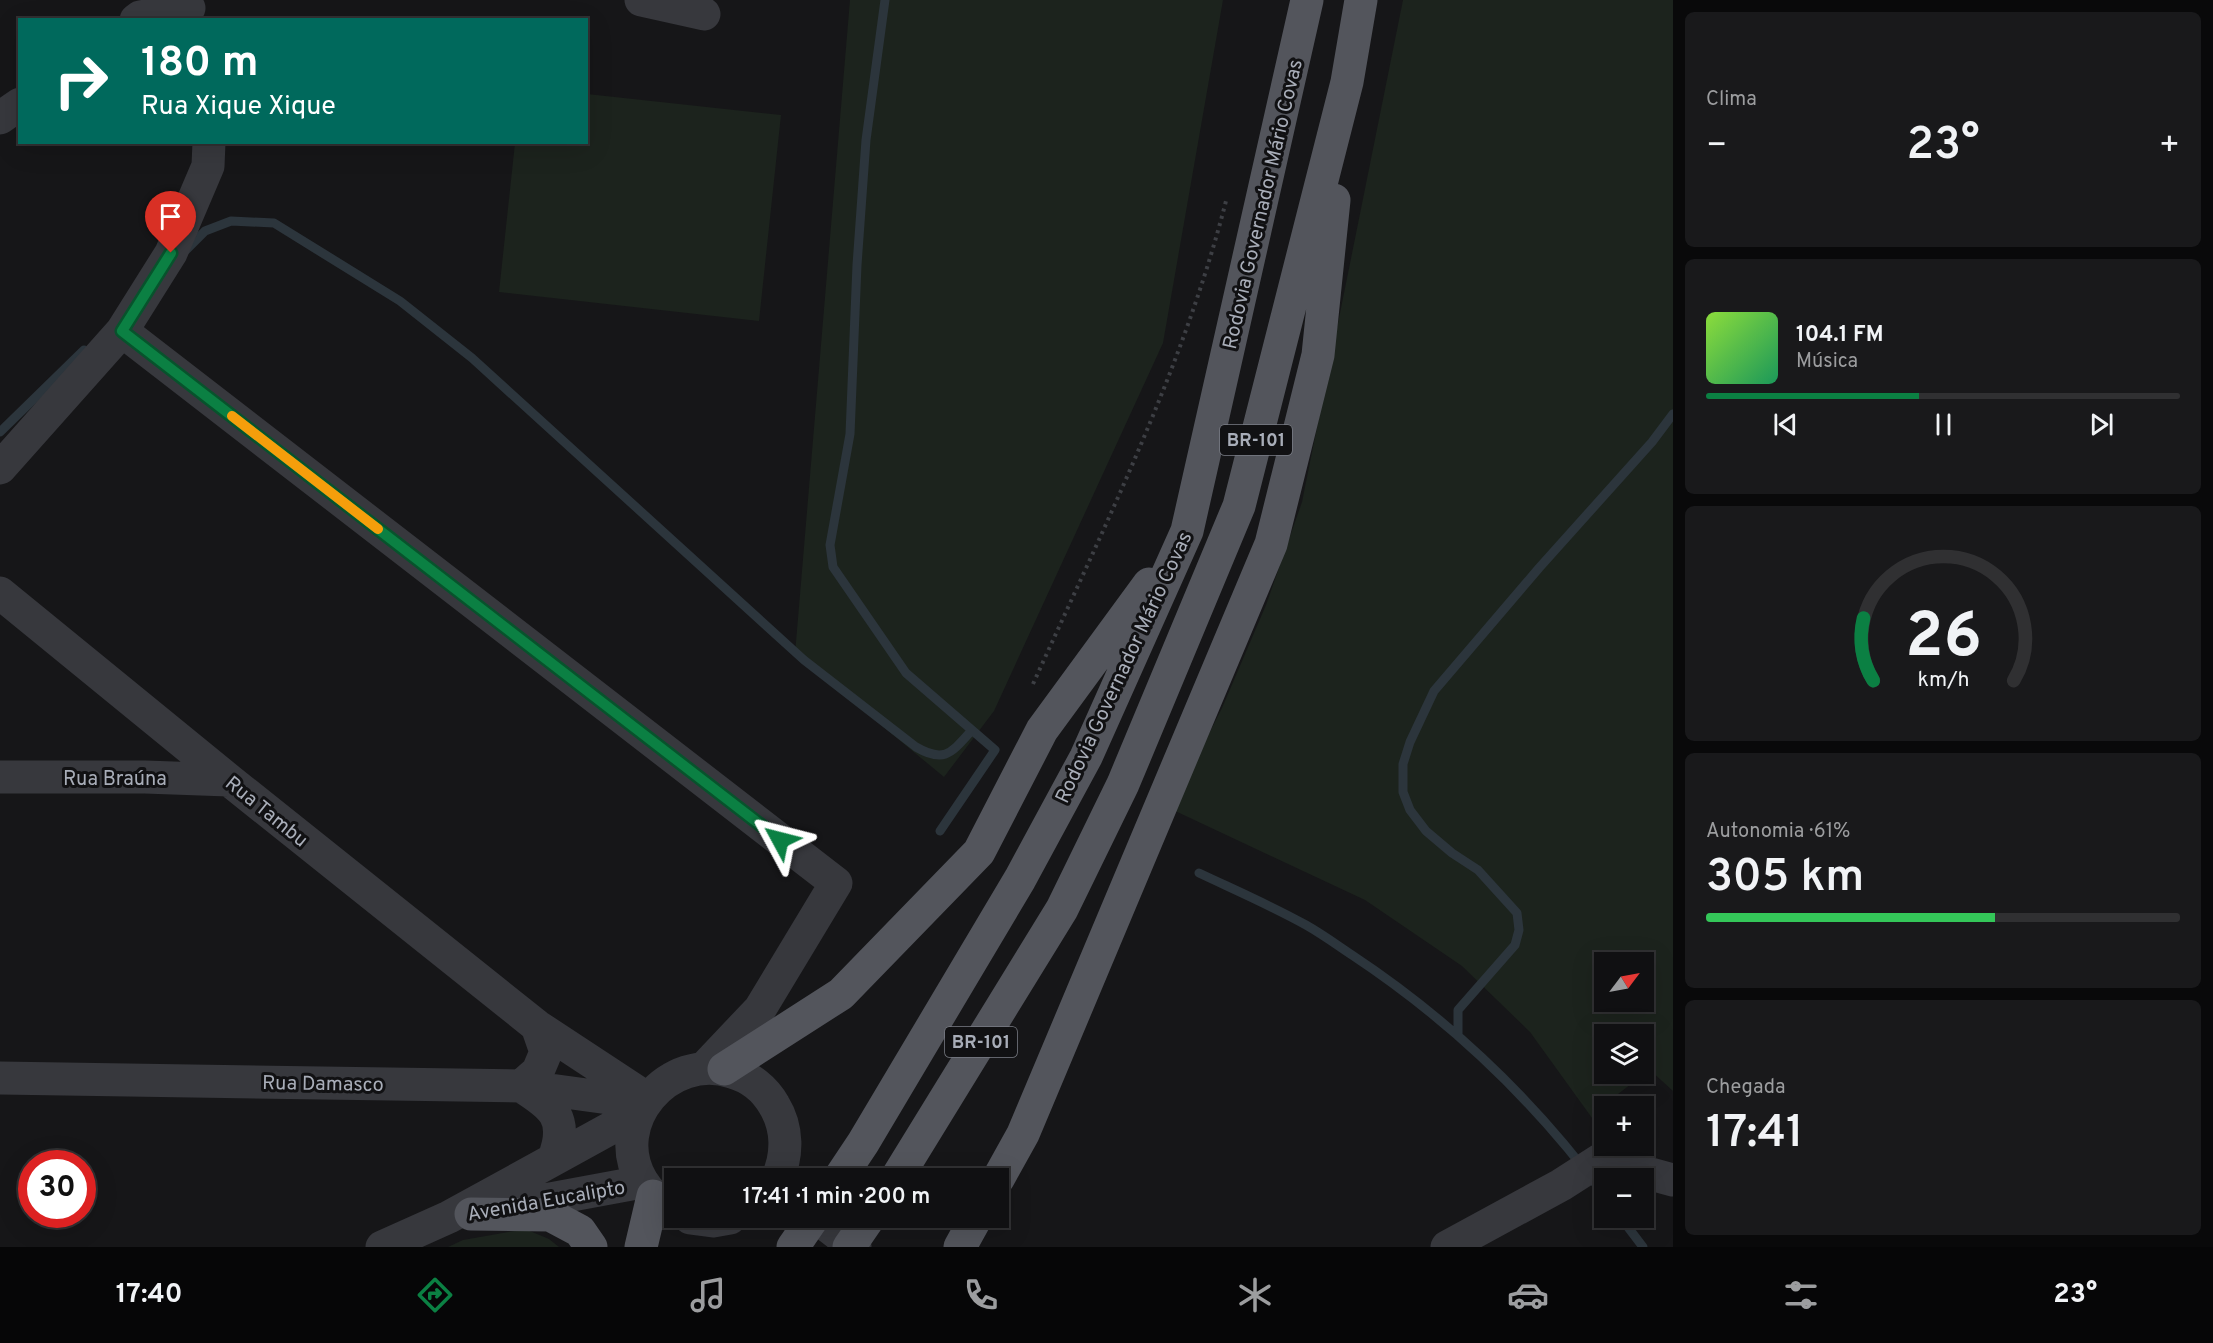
<!DOCTYPE html>
<html lang="pt">
<meta charset="utf-8">
<style>
body{margin:0;font-family:Overpass,sans-serif;background:#19191b;color:#f1f3f6;height:100vh;display:flex;flex-direction:column;font-size:22px;white-space:nowrap}
*{box-sizing:border-box;margin:0}
p{font-size:20px;color:#9c9d9f}
.icon{flex:none;width:33px;height:33px;fill:none;stroke:currentColor;stroke-width:2;stroke-linecap:round;stroke-linejoin:round}
.map{position:relative;flex:1;overflow:hidden}
.details{display:flex;flex-direction:column;gap:12px;padding:12px;background:#09090a;width:540px}
.details>*{flex:none}
.banner{position:absolute;left:18px;top:18px;width:570px;height:126px;border-radius:0px;box-shadow:0 6px 24px #0002,0 0 0 2px #303032;background:#00695c;color:#fff;overflow:hidden}
.needle{width:39px;rotate:58deg}
.controls{position:absolute;left:1594px;top:952px;display:grid;gap:12px}
.controls a{display:grid;place-items:center;width:60px;height:60px;border-radius:0px;background:#101012;box-shadow:0 6px 24px #0002,0 0 0 2px #303032;font-size:30px}
.speed{position:absolute;left:18px;top:1150px;display:flex;gap:12px;font-size:30px;font-weight:700;text-align:center}
.speed>*{display:grid;place-content:center;width:78px;height:78px;border-radius:50%;background:#101012;box-shadow:0 6px 24px #0002,0 0 0 2px #303032;line-height:1}
.speed .limit{border:9px solid #d22;background:#fff;color:#111}
.pin{position:absolute;display:grid;place-items:center;width:51px;height:51px;color:#fff;margin:-62px -26px;border-radius:50% 50% 50% 0;rotate:-45deg;box-shadow:0 0 6px #0007}
.pin .icon{rotate:45deg}
.me{position:absolute;width:66px;margin:-33px;rotate:308deg;stroke-linejoin:round;filter:drop-shadow(0 0 4px #0008)}
.turn{display:flex;align-items:center;gap:21px;height:126px;padding:0 24px;font-size:27px}
.turn .icon{width:78px;height:78px;stroke-width:2.5}
.turn b{display:block;font-size:42px;line-height:51px}
.big{font-size:45px;font-weight:600;line-height:1.1}
.details .card{flex:1;display:flex;flex-direction:column;justify-content:center;gap:9px;min-width:0;padding:0 21px;border-radius:9px;background:#19191b}
.details .dial{align-items:center;gap:0}
.dial svg{height:156px;overflow:visible;fill:none;stroke:#303032;stroke-width:7;stroke-linecap:round;text-anchor:middle}
.dial text{fill:#f1f3f6;stroke:none}
.song{display:flex;align-items:center;gap:18px}
.cover{width:72px;height:72px;border-radius:9px;background:linear-gradient(135deg,hsl(90 70% 55%),hsl(150 70% 35%))}
.played{height:6px;border-radius:3px;background:linear-gradient(90deg,#0b8043 45%,#303032 45%)}
.keys{display:flex;justify-content:space-around;direction:ltr}
.heat{display:flex;justify-content:space-between;align-items:center;font-size:33px;direction:ltr}
.charge{height:9px;border-radius:4px;background:linear-gradient(90deg,#34c759 61%,#303032 0)}
.trip{position:absolute;left:664px;top:1168px;width:345px;height:60px;border-radius:0px;background:#101012;box-shadow:0 6px 24px #0002,0 0 0 2px #303032;font-weight:600;line-height:60px;text-align:center}
.tab-bar{display:flex;height:96px;justify-content:space-around;align-items:center;background:#060607;color:#9c9d9f}
.tab-bar .icon{width:42px;height:42px}
.tab-bar .active{color:#0b8043}
.tab-bar b{font-size:27px;color:#f1f3f6}
main{display:flex;flex:1;min-height:0}
.map>svg:first-child{display:block}
</style>
<main>
<div class="map">
<svg width="1673" height="1247" viewBox="0 0 1673 1247">
<rect width="100%" height="100%" fill="#161618"/>
<path fill="#1c231d" fill-rule="evenodd" d="M850,0H1223L1163,343L994,711L944,777L795,654Z
M1403,0H1673V1091L1650,1070L1644,1074V1035H1605V1074H1644L1618,1094L1614,1107H1605V1136L1530,1032L1462,966L1365,900L1171,809L1222,708L1266,605L1302,502ZM1605,963H1644V1002H1605Z
M587,94L781,115L759,321L499,292L515,143L586,142Z
M525,1229L549,1239L559,1247H448L463,1240Z"/>
<g fill="none" stroke-linecap="round" stroke-linejoin="round">
<path stroke="#2c353c" stroke-width="9" d="M885,0L866,140L857,265L850,434L830,545L833,567L906,673L995,750L940,831
M186,250L205,231L231,221L274,223L400,301L472,358L804,660L916,747C945,764 952,752 972,730
M0,432L84,350
M1199,873C1235,890 1272,906 1306,925C1322,934 1337,945 1352,955C1450,1020 1535,1101 1605,1196
M1458,1036V1010L1515,945L1519,930L1517,913L1478,870L1452,853L1426,831L1410,810L1403,792V764L1410,742L1434,691L1539,568L1652,442L1673,414
M1621,1218L1643,1247"/>
<path stroke="#3d3f44" stroke-width="4" stroke-dasharray="3 4.5" stroke-linecap="butt" d="M1033,684C1104,527 1183,369 1226,201"/>
<path stroke="#37383d" stroke-width="33" d="M641,0L704,14
M136,20L140,17L189,8
M0,118L20,104
M122,331L836,883L760,1009L705,1067
M0,468L122,331L171,253L208,166L209,142
M0,593L229,780L537,1026L648,1099
M0,777H145L229,780
M537,1026L546,1052L538,1071L521,1086C553,1106 569,1118 554,1158
M0,1078L521,1086L645,1103
M507,1207L642,1182
M675,1212C662,1204 650,1195 642,1181C607,1123 669,1051 732,1072C750,1077 765,1089 774,1105C788,1128 788,1155 777,1179
M690,1218L713,1221L730,1218
M817,1218L855,1247
M382,1247L449,1217L640,1112
M1447,1247L1561,1185L1600,1160L1673,1180"/>
<path stroke="#53555c" stroke-width="33" d="M724,1069L841,994L979,852L1042,730L1149,584
M839,1179L863,1143L1020,879L1086,757L1187,531L1307,0
M896,1179L1062,909L1123,784L1239,506L1347,82L1361,0
M998,1179L1023,1134L1271,544L1318,355L1334,200
M471,1214L550,1215L580,1231L591,1247
M641,1247L653,1196
M793,1247L813,1218
M960,1247L976,1218"/>
<path stroke="#53555c" stroke-width="33" d="M849,1247L869,1218"/>
</g>
<g fill="none" stroke-linecap="round" stroke-linejoin="round">
<defs>
<path id="route" d="M171,253L122,331L780,840"/>
</defs>
<use href="#route" stroke="#07532c" stroke-width="15"/>
<use href="#route" stroke="#0b8043" stroke-width="10"/>
<path stroke="#f59e0b" stroke-width="10" d="M232,416L378,529"/>
</g>
<g text-anchor="middle" stroke-width="6" stroke-linejoin="round" paint-order="stroke">
<g fill="#111113" stroke="#7b7e86" stroke-width="1.5">
<rect x="1220" y="425" width="72" height="30" rx="4.5"/>
<rect x="945" y="1027" width="72" height="30" rx="4.5"/>
</g>
<g font-size="18" font-weight="bold" fill="#a8adb8">
<text x="1256" y="446">BR-101</text>
<text x="981" y="1048">BR-101</text>
</g>
<g font-size="20" fill="#a8adb8" stroke="#111113">
<text transform="translate(1262 204) rotate(-77)" y="7">Rodovia Governador Mário Covas</text>
<text transform="translate(1123 667) rotate(-65)" y="7">Rodovia Governador Mário Covas</text>
<text x="115" y="785">Rua Braúna</text>
<text transform="translate(267 811) rotate(39)" y="7">Rua Tambu</text>
<text transform="translate(323 1083) rotate(1)" y="7">Rua Damasco</text>
<text transform="translate(546 1200) rotate(-10)" y="7">Avenida Eucalipto</text>
</g>
</g>
</svg>
<div class="controls">
<a><svg class="needle" viewBox="-14 -14 28 28"><path d="M0-13l5 13h-10z" fill="#e53935"/><path d="M0 13l5-13h-10z" fill="#9c9d9f"/></svg></a>
<a><svg class="icon" aria-label="layers" viewBox="0 0 24 24"><path d="M12 4l9 5-9 5-9-5zM3 14l9 5 9-5"/></svg></a>
<a>+</a>
<a>−</a>
</div>
<div class="speed"><div class="limit">30</div></div>
<div class="pin" style="left:171px;top:253px;background:#d93025"><svg class="icon" aria-label="arrive" viewBox="0 0 24 24"><path d="M6 21V4h12l-3 4 3 4H6"/></svg></div>
<svg class="me" style="left:780px;top:840px" viewBox="-20 -20 40 40"><path d="M0-17L14 15 0 8-14 15z" fill="#0b8043" stroke="#fff" stroke-width="4"/></svg>
<div class="trip">17:41 · 1 min · 200 m</div>
<div class="banner">
<div class="turn"><svg class="icon" aria-label="right" viewBox="0 0 24 24"><path d="M7 20v-9h11M14 6l5 5-5 5"/></svg><div><b>180 m</b>Rua Xique Xique</div></div>
</div>
</div>
<section class="details">
<div class="card"><p>Clima</p>
<div class="heat"><a>−</a><b class="big">23°</b><a>+</a></div>
</div>
<div class="card">
<div class="song"><i class="cover"></i><div><b>104.1 FM</b><p>Música</p></div></div>
<div class="played"></div>
<div class="keys"><svg class="icon" aria-label="previous" viewBox="0 0 24 24"><path d="M18 5L8 12l10 7zM5 5v14"/></svg><svg class="icon" aria-label="pause" viewBox="0 0 24 24"><path d="M8 5v14M16 5v14"/></svg><svg class="icon" aria-label="next" viewBox="0 0 24 24"><path d="M6 5l10 7-10 7zM19 5v14"/></svg></div>
</div>
<div class="card dial"><svg viewBox="0 0 100 80">
<path d="M14 69A42 42 0 1 1 86 69"/>
<path d="M14 69A42 42 0 0 1 9 37" stroke="#0b8043"/>
<text x="50" y="56" font-size="32" font-weight="700">26</text>
<text x="50" y="72" font-size="11">km/h</text>
</svg></div>
<div class="card"><p>Autonomia · 61%</p><b class="big">305 km</b><div class="charge"></div></div>
<div class="card"><p>Chegada</p><b class="big">17:41</b></div>
</section>
</main>
<nav class="tab-bar">
<b>17:40</b>
<svg class="icon active" aria-label="directions" viewBox="0 0 24 24"><path d="M12 3l9 9-9 9-9-9zM9 14v-3h6M13 9l2 2-2 2"/></svg>
<svg class="icon" aria-label="music" viewBox="0 0 24 24"><path d="M9 18V5l10-2v13"/><circle cx="6" cy="18" r="3"/><circle cx="16" cy="16" r="3"/></svg>
<svg class="icon" aria-label="phone" viewBox="0 0 24 24"><path d="M5 4h4l2 5-3 2q2 4 5 5l2-3 5 2v4C11 20 4 13 5 4z"/></svg>
<svg class="icon" aria-label="climate" viewBox="0 0 24 24"><path d="M12 3v18M4 7l16 10M4 17L20 7"/></svg>
<svg class="icon" aria-label="car" viewBox="0 0 24 24"><path d="M5 17H2v-5l4-1 3-4h7l3 4 3 1v5h-3M9 17h6M6 11h13"/><circle cx="7" cy="17" r="2"/><circle cx="17" cy="17" r="2"/></svg>
<svg class="icon" aria-label="filters" viewBox="0 0 24 24"><path d="M4 7h16M4 17h16"/><circle cx="9" cy="7" r="2"/><circle cx="15" cy="17" r="2"/></svg>
<b>23°</b>
</nav>
